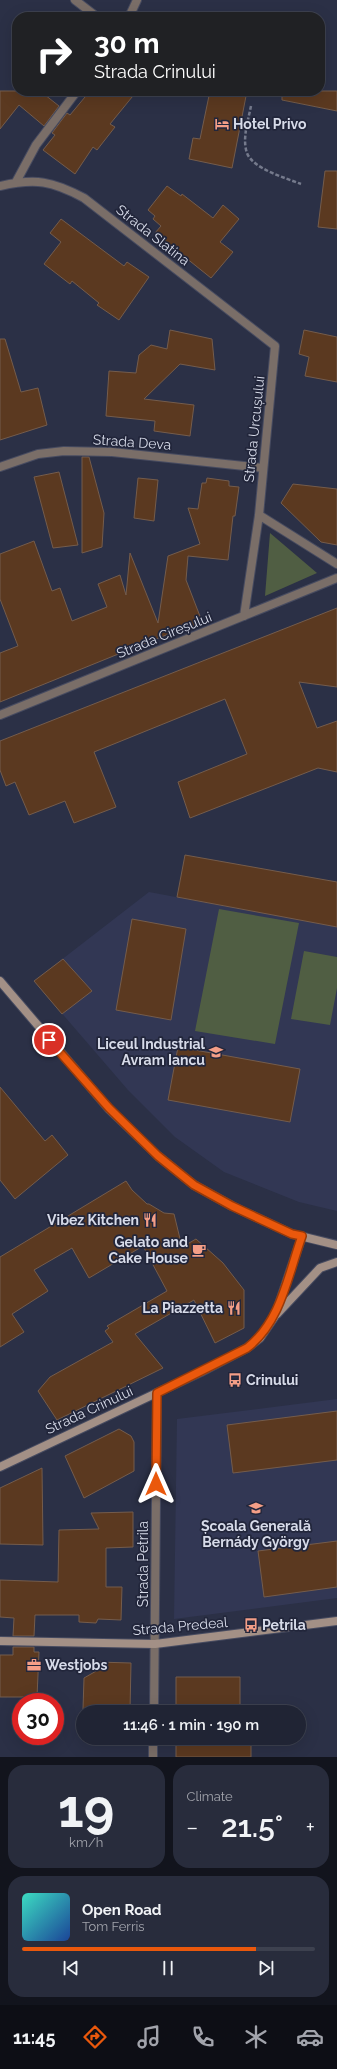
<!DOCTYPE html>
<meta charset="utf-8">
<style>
body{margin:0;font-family:Raleway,sans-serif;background:#282c3c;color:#f1f3f6;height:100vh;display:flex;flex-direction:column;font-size:15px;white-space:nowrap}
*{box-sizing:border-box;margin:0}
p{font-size:13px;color:#a2a4ac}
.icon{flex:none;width:22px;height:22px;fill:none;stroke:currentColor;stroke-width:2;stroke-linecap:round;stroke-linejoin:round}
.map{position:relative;height:1757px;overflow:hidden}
.sheet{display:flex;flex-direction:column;gap:8px;padding:8px;background:#12141d;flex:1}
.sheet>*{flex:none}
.hud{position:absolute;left:12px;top:12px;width:313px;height:84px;border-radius:16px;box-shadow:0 4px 16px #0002,0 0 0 1px #3d414f;background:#202124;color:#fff;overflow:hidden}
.speed{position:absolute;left:12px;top:1693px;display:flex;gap:8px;font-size:20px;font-weight:700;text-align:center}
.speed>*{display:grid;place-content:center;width:52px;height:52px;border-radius:50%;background:#202434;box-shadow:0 4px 16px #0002,0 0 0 1px #3d414f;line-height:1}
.speed .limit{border:6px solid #d22;background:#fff;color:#111}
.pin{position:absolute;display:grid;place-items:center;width:34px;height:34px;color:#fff;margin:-17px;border:2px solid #fff;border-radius:50%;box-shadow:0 1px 4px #0007}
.me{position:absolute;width:44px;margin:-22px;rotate:0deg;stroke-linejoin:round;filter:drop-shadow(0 0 3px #0008)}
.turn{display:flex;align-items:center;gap:14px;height:84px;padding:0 16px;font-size:18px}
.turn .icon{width:52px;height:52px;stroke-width:2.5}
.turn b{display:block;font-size:28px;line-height:34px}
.big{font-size:30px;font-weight:600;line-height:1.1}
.sheet .tile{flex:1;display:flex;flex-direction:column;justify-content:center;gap:6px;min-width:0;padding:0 14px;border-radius:16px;background:#282c3c}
.sheet .dial{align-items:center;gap:0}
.dial b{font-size:52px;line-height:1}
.song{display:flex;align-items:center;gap:12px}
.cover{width:48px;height:48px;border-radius:6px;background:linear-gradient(135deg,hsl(170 70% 55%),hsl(220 70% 35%))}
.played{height:4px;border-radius:2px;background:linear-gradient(90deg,#ea580c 80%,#3d414f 80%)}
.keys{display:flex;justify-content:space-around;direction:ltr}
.heat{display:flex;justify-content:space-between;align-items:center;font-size:22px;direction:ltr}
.sheet .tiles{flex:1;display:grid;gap:8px;grid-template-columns:1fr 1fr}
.tile:last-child{grid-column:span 2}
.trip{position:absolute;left:76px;top:1705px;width:230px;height:40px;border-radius:20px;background:#202434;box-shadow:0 4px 16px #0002,0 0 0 1px #3d414f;font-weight:600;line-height:40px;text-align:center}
.tab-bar{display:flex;height:64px;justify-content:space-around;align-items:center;background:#0d0e15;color:#a2a4ac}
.tab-bar .icon{width:28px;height:28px}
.tab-bar .on{color:#ea580c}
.tab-bar b{font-size:18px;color:#f1f3f6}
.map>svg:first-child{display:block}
</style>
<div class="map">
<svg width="337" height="1757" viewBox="0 0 337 1757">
<rect width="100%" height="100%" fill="#2b3046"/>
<path fill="#323754" d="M149,892L337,927V1211L299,1202L224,1172L175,1137L128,1090L34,981Z
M337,1399V1598L174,1619L177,1419Z"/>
<path fill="#505e43" d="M270,533L317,573L265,596Z
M219,909L299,923L275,1044L195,1031Z
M304,951L337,957V988L330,1025L291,1019Z"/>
<path fill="#5b3920" stroke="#745c4c" d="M0,91H40L59,106L44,126L19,105L0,129Z
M90,91H137L110,124L115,127L97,150L93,147L75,174L43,150L55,135L52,133L67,113L70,115Z
M210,91H247L232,168L189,159L193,138L200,139Z
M282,91H337V111L282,100Z
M325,171H337V229L318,227Z
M167,186L181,196L182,194L213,218L223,205L239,219L220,242L233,252L211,278L155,233L161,226L153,219L155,216L148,210Z
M61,219L124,266L127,262L149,277L119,320L97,305L99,303L72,281L70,284L44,264L61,242L50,233Z
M170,330L212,339L215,370L180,364L144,399L194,405L190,436L154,431L155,421L106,416L109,371L136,373L139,355L151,345L167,349Z
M304,330L337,337V382L305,376L309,357L299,354Z
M0,339H5L21,392L38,388L47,425L0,440Z
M82,457H89L104,513L102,547L82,553Z
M59,472L78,545L53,548L34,477Z
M138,478L158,480L154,521L134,518Z
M207,478L229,481V486L239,487L235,516H233L228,560L188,556L186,580L203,624L180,633L179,630L143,644L0,702V653L18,646L0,599V554L34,541L52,591L60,588L72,621L107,607L98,584L120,575L126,595L130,553L158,623L168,556L200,544L188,508L198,509L202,483H206Z
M293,484L337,489V545L321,542L281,503Z
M337,608V687L299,682L317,728L337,721V772L318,768L190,818L178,782L247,754L225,699L94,752L116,807L74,823L65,801L29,815L15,782L6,786L0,770V741Z
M185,855L337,882V927L177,897Z
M132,919L186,929L171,1020L116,1010Z
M63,959L92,991L62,1014L34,981Z
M178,1047L300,1069L290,1122L168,1100Z
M0,1087L45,1141L52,1135L68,1155L15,1199L0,1180Z
M126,1181L132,1190L147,1204H149L164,1213L174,1214L182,1247L196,1239L223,1263L244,1290V1328L215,1343L194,1300L135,1334L163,1368L57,1420L38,1391L50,1377L113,1342L105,1331L109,1328L107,1326L167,1291L143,1246L89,1278L72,1248L34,1270L48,1291L12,1314L24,1332L0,1347V1257Z
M337,1411V1460L233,1473L227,1425Z
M119,1429L131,1436L134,1442V1471L84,1498L65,1456Z
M42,1468L43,1545L0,1544V1488Z
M133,1512V1547L106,1548V1587H122L121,1620L98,1619L96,1623L79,1622V1615H35L34,1636H13L14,1618L0,1617V1580L58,1582L59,1530L99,1529L91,1513Z
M337,1541V1587L264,1597L258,1551Z
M13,1647H34V1652H39L37,1697H0V1655H13Z
M97,1662L131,1663L130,1710L83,1709L84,1678L98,1670Z
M176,1677H240V1707H251V1712H176Z
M176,1738H251V1757H176Z"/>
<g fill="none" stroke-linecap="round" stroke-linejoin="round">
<defs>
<path id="street" d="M75,0L97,17
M129,17L137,0
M16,182L36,145L77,91
M0,186C36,178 52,181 84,198L275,346L259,515L244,616
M0,467L38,454L64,451L112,452L263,468
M259,515L337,564
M0,715L337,578
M154,1712L157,1393
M153,1757V1738"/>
<path id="secondary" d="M0,981L109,1109L158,1156L194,1185L232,1206L292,1234L337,1245
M277,1314L320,1268L337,1262
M0,1467L201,1372L247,1348L260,1338L275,1316L302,1236
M0,1641L155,1644L337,1621"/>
</defs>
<use href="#street" stroke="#474b60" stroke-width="10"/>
<use href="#secondary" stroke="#474b60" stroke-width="10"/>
<path stroke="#757a8c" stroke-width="2.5" stroke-dasharray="4 2" stroke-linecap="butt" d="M251,106C248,121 242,139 247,153C253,169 286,178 301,184"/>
<use href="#street" stroke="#7a6e68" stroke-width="8"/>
<use href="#secondary" stroke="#a39086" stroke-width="8"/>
</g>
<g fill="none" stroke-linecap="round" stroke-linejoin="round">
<defs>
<path id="route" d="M49,1040L109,1108L158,1156L194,1185L232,1206L292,1234L302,1236C288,1275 281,1322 247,1348L157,1393L156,1484"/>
</defs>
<use href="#route" stroke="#983908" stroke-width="10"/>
<use href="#route" stroke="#ea580c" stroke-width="7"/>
</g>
<defs>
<symbol id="hotel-bare" viewBox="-9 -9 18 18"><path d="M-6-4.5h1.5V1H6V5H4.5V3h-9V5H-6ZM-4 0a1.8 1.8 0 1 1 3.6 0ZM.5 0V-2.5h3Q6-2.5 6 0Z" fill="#f49e87" stroke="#22263b" stroke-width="2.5" paint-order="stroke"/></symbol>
<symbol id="university-bare" viewBox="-9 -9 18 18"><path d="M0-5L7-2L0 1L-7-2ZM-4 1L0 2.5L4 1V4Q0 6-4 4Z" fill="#f49e87" stroke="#22263b" stroke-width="2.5" paint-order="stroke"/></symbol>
<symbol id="restaurant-bare" viewBox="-9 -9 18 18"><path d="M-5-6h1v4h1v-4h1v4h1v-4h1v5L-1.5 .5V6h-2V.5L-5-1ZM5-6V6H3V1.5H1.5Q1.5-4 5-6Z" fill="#f49e87" stroke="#22263b" stroke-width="2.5" paint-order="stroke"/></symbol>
<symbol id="cafe-bare" viewBox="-9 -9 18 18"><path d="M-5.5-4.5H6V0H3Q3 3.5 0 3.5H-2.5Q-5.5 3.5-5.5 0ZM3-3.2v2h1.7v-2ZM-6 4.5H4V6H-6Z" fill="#f49e87" stroke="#22263b" stroke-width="2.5" paint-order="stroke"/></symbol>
<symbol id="bus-bare" viewBox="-9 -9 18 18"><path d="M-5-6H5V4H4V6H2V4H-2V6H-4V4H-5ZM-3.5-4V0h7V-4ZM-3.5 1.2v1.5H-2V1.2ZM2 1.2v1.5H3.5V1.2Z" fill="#f49e87" stroke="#22263b" stroke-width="2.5" paint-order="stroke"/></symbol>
<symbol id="school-bare" viewBox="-9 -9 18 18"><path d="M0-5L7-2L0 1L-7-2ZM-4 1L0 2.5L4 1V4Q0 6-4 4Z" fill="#f49e87" stroke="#22263b" stroke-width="2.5" paint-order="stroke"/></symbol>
<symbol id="office-bare" viewBox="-9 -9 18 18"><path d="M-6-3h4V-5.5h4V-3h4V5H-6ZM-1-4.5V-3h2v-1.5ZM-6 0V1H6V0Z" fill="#f49e87" stroke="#22263b" stroke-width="2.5" paint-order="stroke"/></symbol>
</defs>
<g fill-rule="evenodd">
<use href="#hotel-bare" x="212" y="114" width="20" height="20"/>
<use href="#university-bare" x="206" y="1042" width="20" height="20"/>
<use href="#restaurant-bare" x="140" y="1210" width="20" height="20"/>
<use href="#cafe-bare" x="189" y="1240" width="20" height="20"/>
<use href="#restaurant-bare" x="224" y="1298" width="20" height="20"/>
<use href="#bus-bare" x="225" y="1370" width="20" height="20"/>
<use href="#school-bare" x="246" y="1498" width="20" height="20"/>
<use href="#bus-bare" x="241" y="1615" width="20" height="20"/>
<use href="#office-bare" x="24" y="1655" width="20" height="20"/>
</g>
<g text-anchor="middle" stroke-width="3.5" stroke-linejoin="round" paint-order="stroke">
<g font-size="14" font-weight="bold" fill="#d7dbe9" stroke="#22263b" text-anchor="start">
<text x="233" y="129">Hotel Privo</text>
<text x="205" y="1049" text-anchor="end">Liceul Industrial<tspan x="205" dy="16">Avram Iancu</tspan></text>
<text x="139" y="1225" text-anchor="end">Vibez Kitchen</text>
<text x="188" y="1247" text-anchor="end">Gelato and<tspan x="188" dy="16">Cake House</tspan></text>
<text x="223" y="1313" text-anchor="end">La Piazzetta</text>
<text x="246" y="1385">Crinului</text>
<text x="256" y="1531" text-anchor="middle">Școala Generală<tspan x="256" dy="16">Bernády György</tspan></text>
<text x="262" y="1630">Petrila</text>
<text x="45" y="1670">Westjobs</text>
</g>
<g font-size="14" fill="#d7dbe9" stroke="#22263b">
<text transform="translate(153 235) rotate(38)" y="5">Strada Slatina</text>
<text transform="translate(254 429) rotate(-84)" y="5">Strada Urcușului</text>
<text transform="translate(132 442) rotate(4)" y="5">Strada Deva</text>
<text transform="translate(164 635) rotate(-22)" y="5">Strada Cireșului</text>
<text transform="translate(89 1410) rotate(-25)" y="5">Strada Crinului</text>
<text transform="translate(143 1564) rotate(-90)" y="5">Strada Petrila</text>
<text transform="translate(180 1626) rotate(-5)" y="5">Strada Predeal</text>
</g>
</g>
</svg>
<div class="speed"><div class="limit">30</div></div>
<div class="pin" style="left:49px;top:1040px;background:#d93025"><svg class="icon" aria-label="arrive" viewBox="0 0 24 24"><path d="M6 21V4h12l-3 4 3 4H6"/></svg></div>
<svg class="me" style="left:156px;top:1484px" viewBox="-20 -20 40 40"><path d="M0-17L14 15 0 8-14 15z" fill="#ea580c" stroke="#fff" stroke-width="4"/></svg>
<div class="trip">11:46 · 1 min · 190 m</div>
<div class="hud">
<div class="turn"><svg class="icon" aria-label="right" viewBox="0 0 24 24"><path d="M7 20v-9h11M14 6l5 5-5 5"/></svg><div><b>30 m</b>Strada Crinului</div></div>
</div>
</div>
<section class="sheet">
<div class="tiles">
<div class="tile dial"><b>19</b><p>km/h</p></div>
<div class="tile"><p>Climate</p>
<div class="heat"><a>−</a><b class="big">21.5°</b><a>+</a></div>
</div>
<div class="tile">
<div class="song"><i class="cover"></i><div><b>Open Road</b><p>Tom Ferris</p></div></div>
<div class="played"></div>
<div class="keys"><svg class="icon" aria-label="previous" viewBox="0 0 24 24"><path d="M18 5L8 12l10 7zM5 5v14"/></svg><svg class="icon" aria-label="pause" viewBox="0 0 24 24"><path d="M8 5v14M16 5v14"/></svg><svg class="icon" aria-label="next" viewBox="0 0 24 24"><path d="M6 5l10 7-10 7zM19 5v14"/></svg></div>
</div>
</div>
</section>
<nav class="tab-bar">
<b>11:45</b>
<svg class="icon on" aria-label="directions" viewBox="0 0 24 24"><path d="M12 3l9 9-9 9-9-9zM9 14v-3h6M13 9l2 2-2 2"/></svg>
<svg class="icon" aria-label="music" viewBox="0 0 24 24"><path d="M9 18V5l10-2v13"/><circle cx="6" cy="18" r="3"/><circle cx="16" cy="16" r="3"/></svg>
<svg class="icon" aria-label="phone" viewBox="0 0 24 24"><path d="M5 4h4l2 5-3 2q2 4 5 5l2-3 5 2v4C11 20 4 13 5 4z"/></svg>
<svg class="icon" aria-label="climate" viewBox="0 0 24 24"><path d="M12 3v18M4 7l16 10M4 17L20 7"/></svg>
<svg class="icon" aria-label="car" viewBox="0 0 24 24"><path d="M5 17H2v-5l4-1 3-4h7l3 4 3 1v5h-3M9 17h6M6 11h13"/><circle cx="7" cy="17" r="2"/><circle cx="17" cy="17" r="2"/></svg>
</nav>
